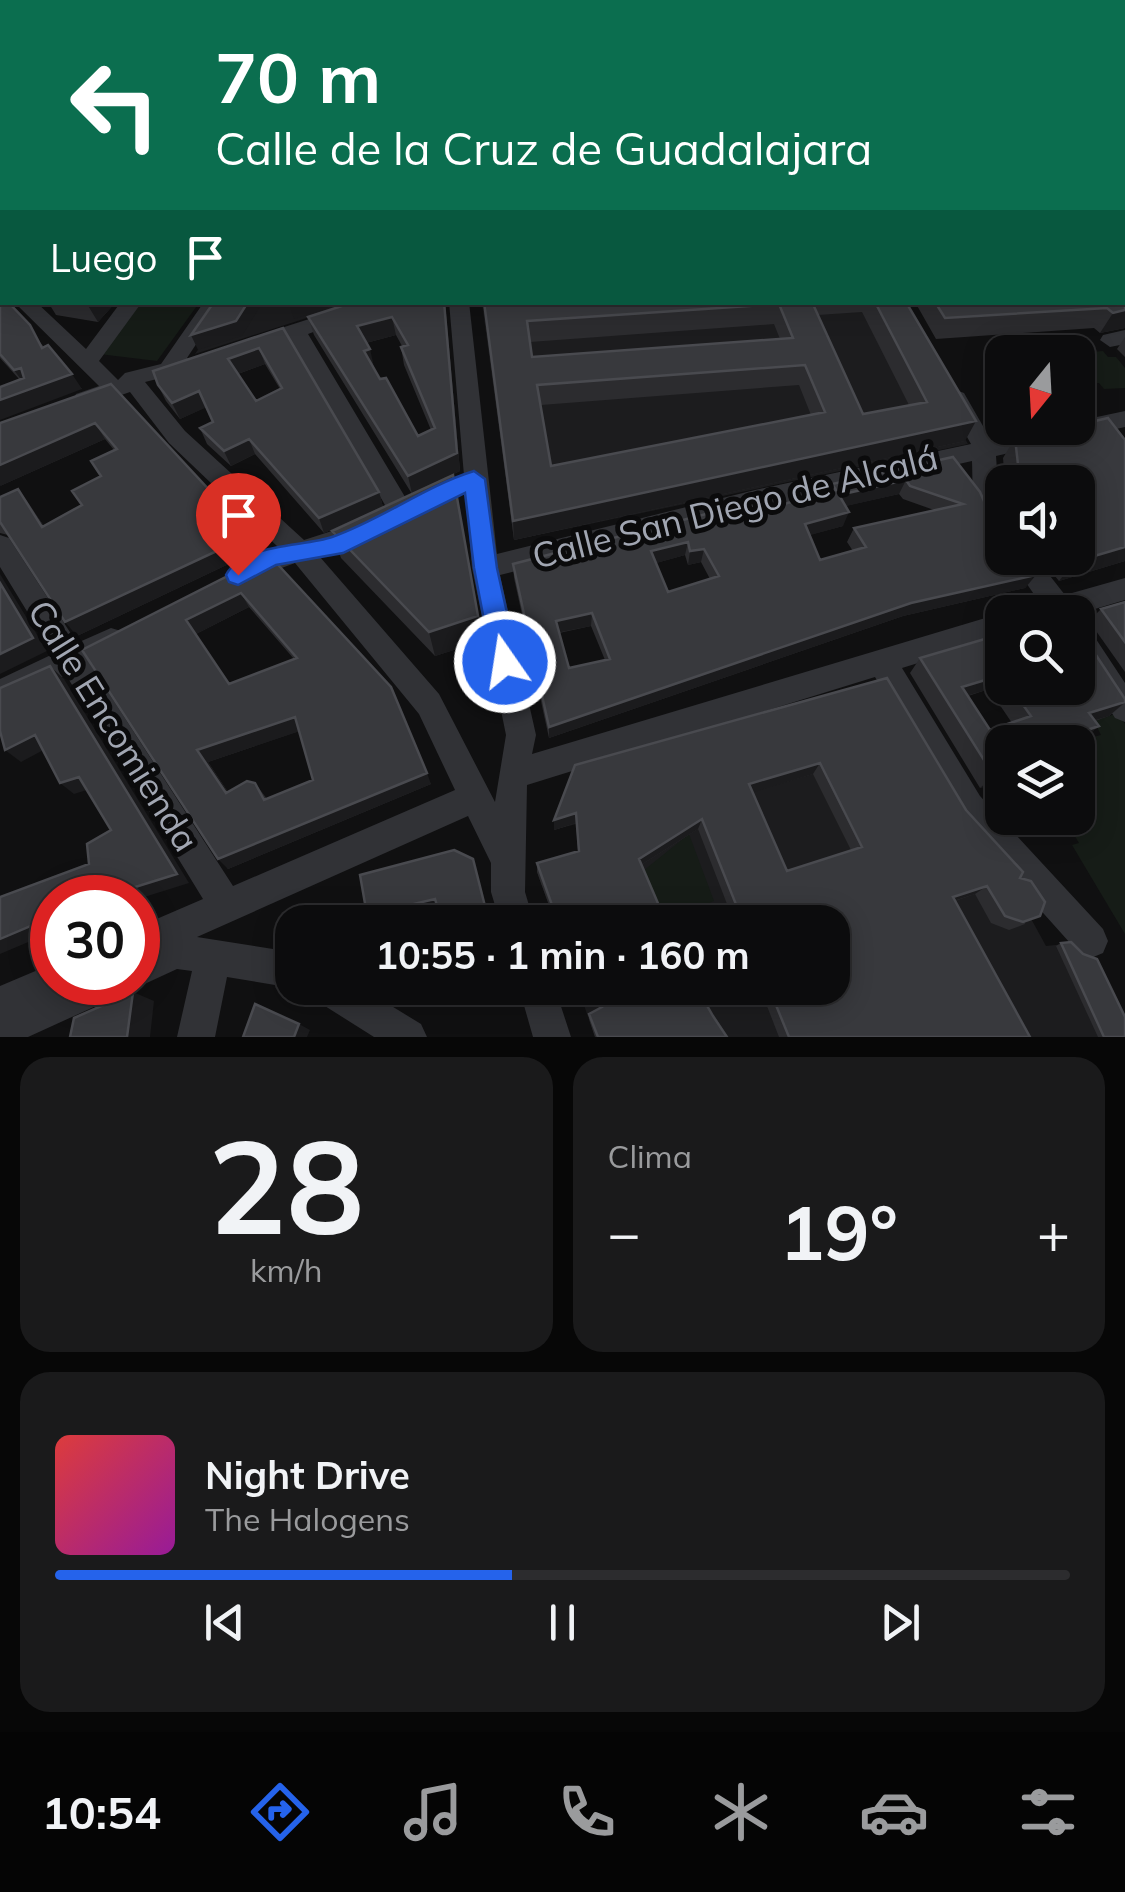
<!DOCTYPE html>
<html lang="es">
<meta charset="utf-8">
<style>
body{margin:0;font-family:Mulish,sans-serif;background:#1a1a1b;color:#f1f3f6;height:100vh;display:flex;flex-direction:column;font-size:38px;white-space:nowrap}
*{box-sizing:border-box;margin:0}
p{font-size:32px;color:#9a9b9d}
.icon{flex:none;width:55px;height:55px;fill:none;stroke:currentColor;stroke-width:2;stroke-linecap:round;stroke-linejoin:round}
.map{position:relative;height:1037px;overflow:hidden}
.drawer{display:flex;flex-direction:column;gap:20px;padding:20px;background:#070707;flex:1}
.drawer>*{flex:none}
.hud{position:absolute;left:0px;top:0px;width:1125px;height:305px;box-shadow:0 5px 25px #0003,0 0 0 2px #2c2c2e;background:#0b6e4f;color:#fff;overflow:hidden}
.needle{width:65px;rotate:198deg}
.tools{position:absolute;left:985px;top:335px;display:grid;gap:20px}
.tools a{display:grid;place-items:center;width:110px;height:110px;border-radius:20px;background:#0c0c0d;box-shadow:0 5px 25px #0003,0 0 0 2px #2c2c2e;font-size:50px}
.speed{position:absolute;left:30px;top:875px;display:flex;gap:20px;font-size:50px;font-weight:700;text-align:center}
.speed>*{display:grid;place-content:center;width:130px;height:130px;border-radius:50%;background:#0c0c0d;box-shadow:0 5px 25px #0003,0 0 0 2px #2c2c2e;line-height:1}
.speed .limit{border:15px solid #d22;background:#fff;color:#111}
.pin{position:absolute;display:grid;place-items:center;width:85px;height:85px;color:#fff;margin:-102px -42px;border-radius:50% 50% 50% 0;rotate:-45deg;box-shadow:0 0 10px #0007}
.pin .icon{rotate:45deg}
.me{position:absolute;width:110px;margin:-55px;rotate:347deg;stroke-linejoin:round;filter:drop-shadow(0 0 8px #0008)}
.turn{display:flex;align-items:center;gap:35px;height:210px;padding:0 50px;font-size:45px}
.turn .icon{width:130px;height:130px;stroke-width:2.5}
.turn b{display:block;font-size:70px;line-height:85px}
.then{display:flex;align-items:center;height:95px;padding:0 50px;background:#0003;gap:20px;font-size:38px}
.big{font-size:75px;font-weight:700;line-height:1.1}
.drawer .tile{flex:1;display:flex;flex-direction:column;justify-content:center;gap:15px;min-width:0;padding:0 35px;border-radius:30px;background:#1a1a1b}
.drawer .dial{align-items:center;gap:0}
.dial b{font-size:130px;line-height:1}
.song{display:flex;align-items:center;gap:30px}
.cover{width:120px;height:120px;border-radius:15px;background:linear-gradient(135deg,hsl(0 70% 55%),hsl(300 70% 35%))}
.played{height:10px;border-radius:5px;background:linear-gradient(90deg,#2563eb 45%,#2c2c2e 45%)}
.keys{display:flex;justify-content:space-around;direction:ltr}
.heat{display:flex;justify-content:space-between;align-items:center;font-size:55px;direction:ltr}
.drawer .tiles{flex:1;display:grid;gap:20px;grid-template-columns:1fr 1fr}
.tile:last-child{grid-column:span 2}
.trip{position:absolute;left:275px;top:905px;width:575px;height:100px;border-radius:30px;background:#0c0c0d;box-shadow:0 5px 25px #0003,0 0 0 2px #2c2c2e;font-weight:700;line-height:100px;text-align:center}
.menu{display:flex;height:160px;justify-content:space-around;align-items:center;background:#050505;color:#9a9b9d}
.menu .icon{width:70px;height:70px}
.menu .current{color:#2563eb}
.menu b{font-size:45px;color:#f1f3f6}
.map>svg:first-child{display:block}
</style>
<div class="map">
<svg width="1125" height="1037" viewBox="0 0 1125 1037">
<rect width="100%" height="100%" fill="#101011"/>
<path fill="#1c1c1e" d="M230,303H353L195,354Z
M482,303H891L968,444L514,540Z
M787,717L1029,915L1046,946L1083,942L1125,1037H595L578,988H832V922H555L537,872L579,860L576,824L554,830L575,776Z"/>
<path fill="#161c17" d="M139,303H199L157,361L99,354Z
M1103,351L1108,357H1116L1125,368V388L1104,389L1099,383L1084,384L1078,374V353Z
M1118,713L1125,724V934L1072,845L1079,843L1064,818H1078V742H1074L1101,735L1094,721Z
M689,834L714,901L662,922L643,871Z"/>
<g fill="none" stroke-linecap="round" stroke-linejoin="round">
<path fill="#313236" fill-rule="evenodd" d="M0,272L2,273V287L0,286Z
M14,302H36L86,349L121,302H142L99,361L118,380L125,373L161,364L204,302H224L187,358L196,365L193,370L145,382L185,431L304,540L366,520L375,523L379,530L375,537L320,557L439,694L495,802L506,735L472,568L449,302H469L497,554L755,490L971,444L945,398L956,390L964,393L991,440L1048,428H1078V421L1125,411V427L996,456L1002,540C970,530 973,488 972,461L755,510L500,575L536,735L532,754L1002,613V637L902,668L980,796L1103,929L1108,941L1103,953L1091,958L1079,953L958,818L875,677L527,785L525,892L534,922H500L491,892V863L468,816L197,937L292,952L293,988L227,977L215,1037H177L192,971L177,969L138,987L128,982H138V927L203,899L66,675L0,706V679L53,654L0,567V535L9,538L77,643L111,628L121,631L125,640L121,649L90,664L233,886L455,790L419,714L295,563L244,582L235,579L231,571L235,563L278,547L169,443L130,392L84,408L76,406L73,400L76,394L99,386Z
M362,302H394L308,334L414,512L411,519H393L290,339L257,350L247,343L250,338Z
M1125,330V344L1110,347L1100,340L1103,335Z
M1009,558H1036L1065,595L1125,578V600L1078,614L1034,612L1040,603Z
M1078,624L1088,627L1125,683V722L1115,718L1078,659Z
M52,964V982H125L120,995L28,1037H0V986Z
M312,988H362L421,1024L427,1037H374L317,1001Z
M519,988H555L571,1037H533Z"/>
</g>
<path fill="#2c2c2f" fill-rule="evenodd" d="M0,0L153,1L148,0H363L372,2H2Z
M761,0H958L957,2H764Z
M965,0H1125V6L1123,9L1125,12V158H1122V2H968Z
M2,158V261L0,259V159Z
M0,294L44,347L82,389L19,379L0,358Z
M48,302H116L98,322L56,315Z
M445,302L460,471L412,494L314,335L308,317ZM396,335L402,346L401,347L404,365L431,430L418,436L373,368L366,343Z
M483,302H906L965,441L514,540ZM862,312L909,405L863,414L818,315ZM774,324L780,339L532,357L530,342ZM799,385L811,415L551,466L541,405Z
M915,302H1122L1125,328L1100,333L1094,328L936,339Z
M283,328L379,492L383,507L324,533L255,454L231,466L207,444L200,428L213,422L206,407L180,419L166,401L158,385ZM265,364L280,389L256,401L238,374Z
M1125,337V357L1117,349Z
M111,384L258,550L77,636L8,535L0,533V497L18,489L44,526L82,505L101,476L114,450L105,439L0,486Z
M1015,438L1125,440V561L1059,581L1040,558H1078V482H1005L1003,458Z
M953,457L990,515L1036,575L1025,588L903,616L549,738L514,578L513,564L769,508L829,492L832,484ZM899,494L903,499L934,510L854,528L847,542L853,551L820,560L809,535L843,526L845,506ZM685,555L688,565L701,562L710,579L668,592L656,563ZM591,626L605,660L569,668L559,633Z
M332,531L478,616L482,641L435,656L341,558Z
M269,555L431,784L228,869L82,650ZM249,607L294,659L229,684L196,634ZM299,731L313,780L267,799L255,783L228,792L208,762Z
M1125,602V672L1089,621L1101,609Z
M1002,634V688H1078L1090,646L1125,699V703L1109,716L1095,721L1099,726L1083,739L1002,742V781L980,788L910,673L920,658ZM989,689L1012,723L990,730L968,696Z
M887,678L966,810L1020,878L1025,924L1009,930L991,923L975,894L955,901L1030,1037H779L760,988H832V922H734L698,829L641,865L666,922H555L537,872V863L578,851L576,823L554,830V820ZM813,774L851,850L787,871L752,792Z
M1061,943L1125,1037H1098L1056,946Z
M589,988H697L713,1016L727,1037H595L589,1019V1014L599,1008Z"/>
<path fill="#1b1b1d" d="M784,0H823L822,2H783Z
M840,0H873L872,2H839Z
M2,94V118L0,121V96Z
M89,302H116L98,322L87,304Z
M248,302H263L242,336L198,350L191,335Z
M295,302H330L326,309L294,319L289,304Z
M445,302L460,471L412,494L408,476L457,453Z
M1125,310V328L1100,333L1113,313Z
M392,317L396,335L362,344L357,326Z
M259,348L265,364L235,375L228,359Z
M370,349L374,367L368,369L364,351Z
M21,368L25,385L14,370Z
M72,374L82,389L0,420V400Z
M199,391L207,407L180,419L172,403Z
M976,421L965,441L514,540L513,521Z
M95,423L105,439L0,486V465Z
M249,439L255,454L231,466L224,451Z
M906,480L899,494L833,509L839,495Z
M18,489L30,505L54,542L42,527Z
M379,492L383,507L324,533L319,518Z
M849,512L843,526L800,538L805,524Z
M251,535L258,550L77,636L65,622Z
M688,542L685,555L649,565L651,551Z
M1125,547V561L1059,581L1074,562Z
M704,549L701,562L688,565L690,551Z
M0,574L47,651L0,674Z
M1036,575L1025,588L903,616L549,738V727L911,603Z
M241,593L249,607L196,634L186,620Z
M592,613L591,626L556,633V621Z
M478,616L482,641L435,656L429,632Z
M50,666L64,679L189,883L138,899L100,898L177,874Z
M1002,674L989,689L950,701L962,687Z
M1125,702L1109,716L1073,727L1089,713Z
M295,717L303,730L208,762L236,804L226,793L197,750Z
M1099,726L1082,740L1078,733Z
M35,735L49,747L21,762L5,750Z
M820,763L813,774L744,795L749,784Z
M427,773L431,784L228,869L218,859Z
M1002,773V781L980,788L994,776Z
M79,777L93,788L74,794L60,783Z
M576,813V823L554,830V820Z
M702,819L698,829L636,868L639,859Z
M987,886L975,894L941,905L953,897Z
M435,899L439,907L372,922L367,915Z
M52,917V932L0,954V939Z
M468,988H483L465,996L462,990Z
M133,992L154,1001L150,1037H127Z
M299,1024L310,1030L307,1037H294Z"/>
<path fill="#38393d" stroke="#494a4f" stroke-width="2.5" fill-rule="evenodd" d="M0,0H136L159,2H2V94L0,96Z
M194,0H363L372,2H202Z
M394,0H412L421,2H389Z
M505,0H679V2H501Z
M831,0H847L848,2H834Z
M927,0H956L957,2H937Z
M991,0H1124L1122,2H994Z
M1122,8L1125,12V138H1122Z
M2,158V186H0V159Z
M2,203V226H0V204Z
M1122,206L1125,209V310L1113,313L1107,308L945,318L935,302H1122Z
M0,226L2,228V253L0,250Z
M0,294L2,297V302H8L30,325L42,348L48,345L72,374L0,400V387L24,378L21,368L14,370L0,354Z
M214,302H248L236,321L191,335Z
M354,302H444L457,453L408,476L308,317ZM392,317L408,345L401,347L435,428L418,436L386,378L380,379L364,351L370,349L357,326Z
M484,302H812L863,414L927,402L875,302H906L976,421L513,521ZM779,304L793,338L532,357L527,321ZM805,365L825,412L551,466L537,385Z
M283,328L379,492L319,518L249,439L224,451L200,428L213,422L199,391L172,403L158,385L153,371ZM259,348L282,388L256,401L228,359Z
M111,384L251,535L65,622L0,522V497L18,489L42,527L82,505L72,491L101,476L91,461L117,449L95,423L0,465V423Z
M1108,418L1125,440V547L1074,562L1070,558H1078V482H1020L1015,438L1065,428H1078V425Z
M953,457L980,492L990,515L1002,527V558H1023L1036,575L911,603L549,727L513,564L764,499L769,508L836,490L832,484ZM906,480L910,486L963,504L854,528L866,547L820,560L805,524L849,512L839,495ZM688,542L690,551L704,549L719,576L668,592L651,551ZM592,613L610,659L569,668L556,621Z
M453,475L478,616L429,632L332,531Z
M269,555L391,687L427,773L218,859L82,650ZM241,593L297,658L229,684L186,620ZM295,717L313,780L264,800L255,783L247,781L226,793L197,750Z
M0,583L33,638L0,654Z
M1125,602V642L1101,609Z
M1078,615L1090,633V646L1125,699V702L1089,713L1099,726L1078,733L1087,745L1078,748V742H1002V773L994,776L920,658L1002,634V675L962,687L990,730L1031,716L1011,688H1078Z
M50,666L177,874L100,898H52V917L0,939V897L89,864L87,844L111,830L79,777L60,783L35,735L5,750L0,731V688Z
M887,678L966,810L1023,872L1020,878L1031,881L1045,902L1040,916L1023,922L1005,916L987,886L953,897L1030,1037H789L769,988H832V922H743L702,819L639,859L666,922H558L537,863L579,851L576,813L554,820L575,765ZM820,763L862,847L787,871L749,784Z
M454,850L473,859L489,922H442L435,899L367,915L360,875Z
M1071,942L1083,954L1097,959L1125,1017V1037H1104L1061,943Z
M592,988H697L713,1016L727,1037H598L589,1014L602,1007Z
M133,992L127,1037H70L74,1018Z
M255,1004L299,1024L294,1037H243Z"/>
<path fill="#2563eb" stroke="#184099" stroke-width="2.5" d="M474,471L485,479L497,568L518,662L514,670L505,674L496,670L492,662L474,568L465,493L343,553L276,565L238,585L229,582L226,575C242,543 303,547 332,537C381,520 425,486 474,471Z"/>
<g text-anchor="middle" stroke-width="10" stroke-linejoin="round" paint-order="stroke">
<g font-size="35" fill="#a1a6b2" stroke="#0b0b0c">
<text transform="translate(735 507) rotate(-14)" y="12">Calle San Diego de Alcalá</text>
<text transform="translate(113 726) rotate(58)" y="12">Calle Encomienda</text>
</g>
</g>
</svg>
<div class="tools">
<a><svg class="needle" viewBox="-14 -14 28 28"><path d="M0-13l5 13h-10z" fill="#e53935"/><path d="M0 13l5-13h-10z" fill="#9a9b9d"/></svg></a>
<a><svg class="icon" aria-label="sound" viewBox="0 0 24 24"><path d="M4 9h4l5-4v14l-5-4H4zM17 9q2 3 0 6"/></svg></a>
<a><svg class="icon" aria-label="search" viewBox="0 0 24 24"><circle cx="10" cy="10" r="6"/><path d="M15 15l6 6"/></svg></a>
<a><svg class="icon" aria-label="layers" viewBox="0 0 24 24"><path d="M12 4l9 5-9 5-9-5zM3 14l9 5 9-5"/></svg></a>
</div>
<div class="speed"><div class="limit">30</div></div>
<div class="pin" style="left:238px;top:575px;background:#d93025"><svg class="icon" aria-label="arrive" viewBox="0 0 24 24"><path d="M6 21V4h12l-3 4 3 4H6"/></svg></div>
<svg class="me" style="left:505px;top:662px" viewBox="-20 -20 40 40"><circle r="17" fill="#2563eb" stroke="#fff" stroke-width="3"/><path d="M0-11L8 9 0 5-8 9z" fill="#fff"/></svg>
<div class="trip">10:55 · 1 min · 160 m</div>
<div class="hud">
<div class="turn"><svg class="icon" aria-label="left" viewBox="0 0 24 24"><path d="M17 20v-9H6M10 6l-5 5 5 5"/></svg><div><b>70 m</b>Calle de la Cruz de Guadalajara</div></div>
<div class="then">Luego<svg class="icon" aria-label="arrive" viewBox="0 0 24 24"><path d="M6 21V4h12l-3 4 3 4H6"/></svg></div>
</div>
</div>
<section class="drawer">
<div class="tiles">
<div class="tile dial"><b>28</b><p>km/h</p></div>
<div class="tile"><p>Clima</p>
<div class="heat"><a>−</a><b class="big">19°</b><a>+</a></div>
</div>
<div class="tile">
<div class="song"><i class="cover"></i><div><b>Night Drive</b><p>The Halogens</p></div></div>
<div class="played"></div>
<div class="keys"><svg class="icon" aria-label="previous" viewBox="0 0 24 24"><path d="M18 5L8 12l10 7zM5 5v14"/></svg><svg class="icon" aria-label="pause" viewBox="0 0 24 24"><path d="M8 5v14M16 5v14"/></svg><svg class="icon" aria-label="next" viewBox="0 0 24 24"><path d="M6 5l10 7-10 7zM19 5v14"/></svg></div>
</div>
</div>
</section>
<nav class="menu">
<b>10:54</b>
<svg class="icon current" aria-label="directions" viewBox="0 0 24 24"><path d="M12 3l9 9-9 9-9-9zM9 14v-3h6M13 9l2 2-2 2"/></svg>
<svg class="icon" aria-label="music" viewBox="0 0 24 24"><path d="M9 18V5l10-2v13"/><circle cx="6" cy="18" r="3"/><circle cx="16" cy="16" r="3"/></svg>
<svg class="icon" aria-label="phone" viewBox="0 0 24 24"><path d="M5 4h4l2 5-3 2q2 4 5 5l2-3 5 2v4C11 20 4 13 5 4z"/></svg>
<svg class="icon" aria-label="climate" viewBox="0 0 24 24"><path d="M12 3v18M4 7l16 10M4 17L20 7"/></svg>
<svg class="icon" aria-label="car" viewBox="0 0 24 24"><path d="M5 17H2v-5l4-1 3-4h7l3 4 3 1v5h-3M9 17h6M6 11h13"/><circle cx="7" cy="17" r="2"/><circle cx="17" cy="17" r="2"/></svg>
<svg class="icon" aria-label="filters" viewBox="0 0 24 24"><path d="M4 7h16M4 17h16"/><circle cx="9" cy="7" r="2"/><circle cx="15" cy="17" r="2"/></svg>
</nav>
